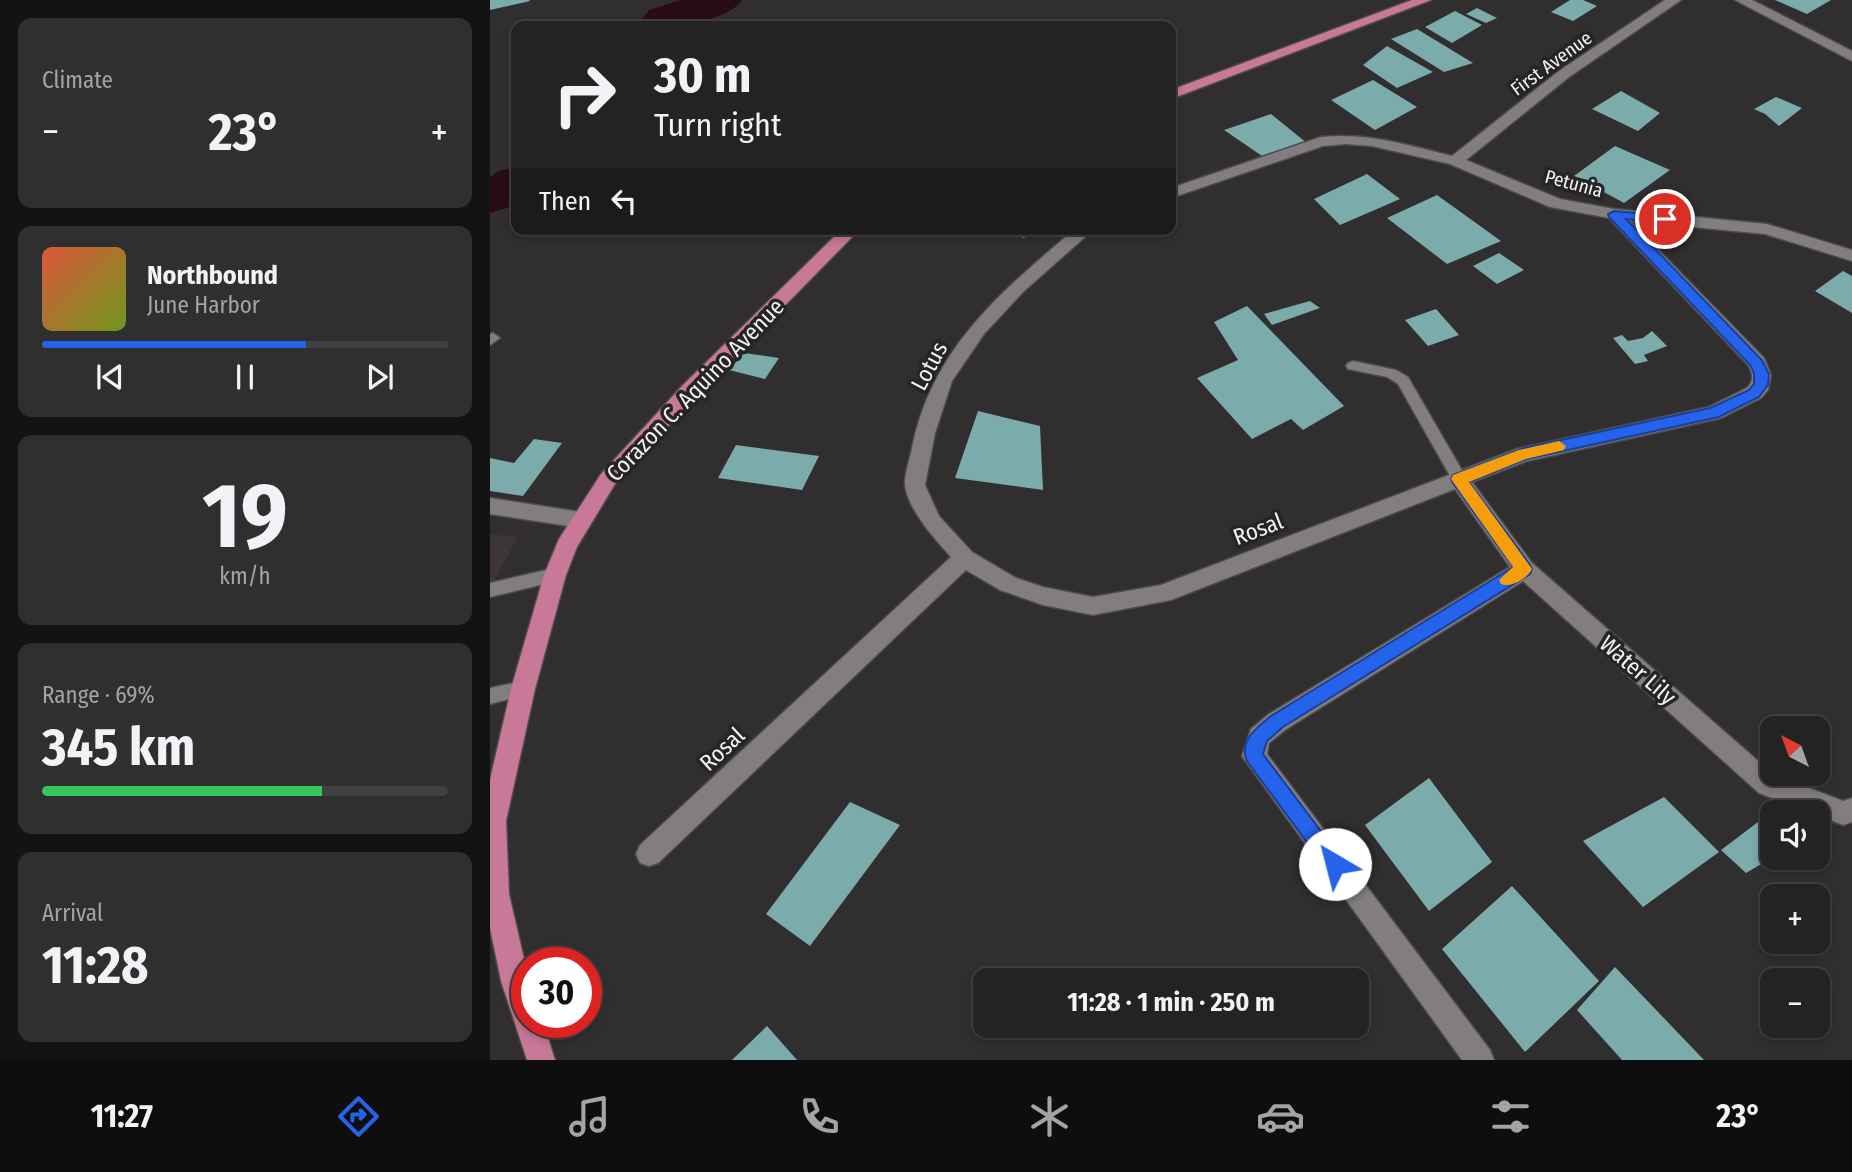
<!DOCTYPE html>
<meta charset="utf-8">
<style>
body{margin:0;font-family:"Fira Sans Condensed",sans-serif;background:#302f30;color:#f1f3f6;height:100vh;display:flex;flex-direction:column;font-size:26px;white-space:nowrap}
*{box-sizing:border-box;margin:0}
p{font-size:23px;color:#a3a4a6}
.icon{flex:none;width:38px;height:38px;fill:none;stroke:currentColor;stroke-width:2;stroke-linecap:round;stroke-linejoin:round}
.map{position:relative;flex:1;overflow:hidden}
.drawer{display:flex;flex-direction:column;gap:18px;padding:18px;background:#141313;width:490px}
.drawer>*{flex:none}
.hud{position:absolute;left:21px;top:21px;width:665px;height:214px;border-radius:14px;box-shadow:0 4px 10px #0003,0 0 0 2px #413f41;background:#242223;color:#f1f3f6;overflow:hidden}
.needle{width:46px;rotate:319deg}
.fabs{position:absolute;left:1270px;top:716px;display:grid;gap:14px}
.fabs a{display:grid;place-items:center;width:70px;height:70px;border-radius:14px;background:#242223;box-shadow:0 4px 10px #0003,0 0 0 2px #413f41;font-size:35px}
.speed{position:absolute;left:21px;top:947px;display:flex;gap:14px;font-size:35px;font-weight:700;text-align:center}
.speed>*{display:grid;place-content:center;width:91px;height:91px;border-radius:50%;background:#242223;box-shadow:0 4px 10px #0003,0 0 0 2px #413f41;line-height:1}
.speed .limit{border:10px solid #d22;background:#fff;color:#111}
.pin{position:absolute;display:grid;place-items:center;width:60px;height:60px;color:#fff;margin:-30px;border:4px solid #fff;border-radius:50%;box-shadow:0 2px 7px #0007}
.me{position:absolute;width:77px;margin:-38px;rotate:323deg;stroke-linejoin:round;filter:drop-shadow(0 0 5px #0008)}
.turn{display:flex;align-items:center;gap:24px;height:147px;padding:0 28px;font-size:32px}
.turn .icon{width:91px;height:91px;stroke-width:2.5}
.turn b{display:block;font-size:49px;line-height:60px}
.then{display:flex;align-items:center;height:66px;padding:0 28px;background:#0003;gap:14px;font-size:26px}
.big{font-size:52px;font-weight:700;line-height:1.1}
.drawer .tile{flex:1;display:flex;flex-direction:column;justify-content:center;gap:10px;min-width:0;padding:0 24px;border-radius:14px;background:#302f30}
.drawer .dial{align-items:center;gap:0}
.dial b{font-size:91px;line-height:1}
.song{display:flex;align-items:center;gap:21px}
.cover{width:84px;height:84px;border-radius:10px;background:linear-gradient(135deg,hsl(10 70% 55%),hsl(80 70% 35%))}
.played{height:7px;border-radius:4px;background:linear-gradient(90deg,#2563eb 65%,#413f41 65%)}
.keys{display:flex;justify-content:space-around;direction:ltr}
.heat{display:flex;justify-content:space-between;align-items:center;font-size:38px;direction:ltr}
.charge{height:10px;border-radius:5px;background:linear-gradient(90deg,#34c759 69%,#413f41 0)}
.trip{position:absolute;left:483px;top:968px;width:396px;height:70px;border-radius:14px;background:#242223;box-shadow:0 4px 10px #0003,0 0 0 2px #413f41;font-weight:700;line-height:70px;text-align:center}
.dock{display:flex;height:112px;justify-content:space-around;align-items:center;background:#0e0e0e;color:#a3a4a6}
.dock .icon{width:49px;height:49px}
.dock .active{color:#2563eb}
.dock b{font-size:32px;color:#f1f3f6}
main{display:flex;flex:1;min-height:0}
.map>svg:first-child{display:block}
</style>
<main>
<section class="drawer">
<div class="tile"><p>Climate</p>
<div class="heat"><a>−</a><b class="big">23°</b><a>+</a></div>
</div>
<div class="tile">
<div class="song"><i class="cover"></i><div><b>Northbound</b><p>June Harbor</p></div></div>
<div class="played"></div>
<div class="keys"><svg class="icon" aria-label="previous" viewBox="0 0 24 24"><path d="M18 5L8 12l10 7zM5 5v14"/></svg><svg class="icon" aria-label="pause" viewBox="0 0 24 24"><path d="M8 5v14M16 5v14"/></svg><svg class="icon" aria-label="next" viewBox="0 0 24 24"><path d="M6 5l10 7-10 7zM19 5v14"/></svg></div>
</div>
<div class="tile dial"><b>19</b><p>km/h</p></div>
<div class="tile"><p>Range · 69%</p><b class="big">345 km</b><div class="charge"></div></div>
<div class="tile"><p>Arrival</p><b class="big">11:28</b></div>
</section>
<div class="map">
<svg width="1362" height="1060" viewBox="0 0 1362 1060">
<rect width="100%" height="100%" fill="#302e2f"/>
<path fill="#3e3538" d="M0,534L28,537L0,589Z"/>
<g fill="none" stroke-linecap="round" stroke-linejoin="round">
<path fill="#280b17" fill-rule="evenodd" d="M191,0H252C236,24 175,27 147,26L159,10Z
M26,167V202L17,208L0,213V177L9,171Z"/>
</g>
<path fill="#7cabac" d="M0,0H39L40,1L0,10Z
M1080,0H1093L1107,6L1083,21L1061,12Z
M1285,0H1341L1317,14Z
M987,8L1007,18L996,23L976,14Z
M965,11L992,25L962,43L935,27Z
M927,29L983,63L954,72L901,39Z
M897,46L943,72L907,88L873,65Z
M883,80L927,107L885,130L841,100Z
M1131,91L1170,113L1148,131L1102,109Z
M1286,97L1312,108L1289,126L1275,114L1264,109Z
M781,114L818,144L775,158L734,130Z
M1125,146L1180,170L1134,203L1084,176Z
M877,174L910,199L850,225L824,199Z
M947,195L1011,241L957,264L897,218Z
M511,229H544L534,238Z
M1009,253L1034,270L1007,284L983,266Z
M1353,271L1362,276V313L1325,291Z
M820,301L830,308L782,325L774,314Z
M757,306L854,406L813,430L801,419L762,439L707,378L748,360L724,322Z
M946,309L969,335L938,346L915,320Z
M1162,331L1177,346L1154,355L1158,361L1145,364L1123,338L1132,335L1138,341L1153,338Z
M254,353L289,358L275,379L239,370Z
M488,411L550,426L553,490L465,478Z
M44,439L72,443L33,496L0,491V458L24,463Z
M246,445L329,456L312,490L228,478Z
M939,778L1002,862L939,911L875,825Z
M1174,797L1229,852L1153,907L1093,841Z
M360,802L410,825L320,946L276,914Z
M1276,816L1283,821V857L1256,873L1231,850Z
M1022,886L1109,981L1035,1052L952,949Z
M1125,967L1214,1060H1132L1087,1010Z
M277,1026L307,1060H242Z"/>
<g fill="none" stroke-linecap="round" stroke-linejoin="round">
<defs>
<path id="service" d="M3,333L10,338L0,345V334Z
M863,361L906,370L918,377L977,479L974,483H964L908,384L897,377L858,369L856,366L858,363Z
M65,568L71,570L73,575L71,580L0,597V583Z
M33,681L39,684L42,689L39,694L0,704V688Z"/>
<path id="minor" d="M1175,0H1191L1079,77L976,160L1070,199L1124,209L1277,224L1362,250V261L1275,234L1140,221L1274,358L1281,375L1278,390L1271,398L1231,418L1037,461L982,482L1042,563L1283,774L1353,801L1362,798V822L1353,825L1328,815V812H1319L1269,793L1033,581L795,730L779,743L777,754L1000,1050L1004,1060H972L752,756L761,729L779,714L1020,567L965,489L681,600L603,615L553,605L510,590L476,570L168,863L159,866L150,863L146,854L150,845L461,557C445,539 418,510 415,485C414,475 420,459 422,448C442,348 511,292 585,229H604L533,292L494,334L462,381L445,433L435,485L449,516L482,552L526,578L553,587L603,597L671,585L1027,449L1219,407L1257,388C1264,381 1263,375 1259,366L1119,218L1060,207L960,164L882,146L856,144L833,146L681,198V188L831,137C877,132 918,145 962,156L1069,71Z
M1245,0H1262L1362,51V61Z
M0,498L91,512L98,514L101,520L98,526L91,528L0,514Z"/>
<path id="primary" d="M922,0H941L681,99V90Z
M352,229H370L207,395L125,484L87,547L76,575L45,689L16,821L19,894L37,972V1022H53L65,1060H37L11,981L0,928V780L21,689L54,575L69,539L111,474L193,385Z"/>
</defs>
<use href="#service" stroke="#4d4b4c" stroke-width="3"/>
<use href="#minor" stroke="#4d4b4c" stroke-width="3"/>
<use href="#primary" stroke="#4d4b4c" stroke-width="3"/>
<use href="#service" fill="#827e7f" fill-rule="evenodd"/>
<use href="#minor" fill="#827e7f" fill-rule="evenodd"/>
<use href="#primary" fill="#c87998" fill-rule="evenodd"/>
</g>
<path fill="#2563eb" stroke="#184099" stroke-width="2" d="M1124,211L1179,216L1181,219L1175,223L1136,219L1272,360L1279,374L1278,385L1269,397L1229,417L1037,459L979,482L1040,565L1042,569L1040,574L793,727L777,741L773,754L851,858L854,864L851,871L845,874L838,871L757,761C748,742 767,727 781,716L1023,567L963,483L961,479L963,475L1034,448L1220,408L1259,390L1264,384V374L1261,366L1119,217L1118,214Z"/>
<path fill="#f59e0b" d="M1069,441L1076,446L1074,450L1036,459L979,482L1042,569C1037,579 1021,588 1011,584L1009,580L1023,567L961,479L963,475L1029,450Z"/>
<g text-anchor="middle" stroke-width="7" stroke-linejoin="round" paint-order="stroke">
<g font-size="19" fill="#f4f3f3" stroke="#272425">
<text transform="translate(1061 63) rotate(-36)" y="7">First Avenue</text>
<text transform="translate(1084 183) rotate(15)" y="7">Petunia</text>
</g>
<g font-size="23" fill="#f4f3f3" stroke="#272425">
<text transform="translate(439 366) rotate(-62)" y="8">Lotus</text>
<text transform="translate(205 390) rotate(-46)" y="8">Corazon C. Aquino Avenue</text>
<text transform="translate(768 529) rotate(-21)" y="8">Rosal</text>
<text transform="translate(1148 670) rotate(41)" y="8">Water Lily</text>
<text transform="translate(232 749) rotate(-43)" y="8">Rosal</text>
</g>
</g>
</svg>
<div class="fabs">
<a><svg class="needle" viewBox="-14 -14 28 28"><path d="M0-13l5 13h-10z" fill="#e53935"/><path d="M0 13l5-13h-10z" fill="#a3a4a6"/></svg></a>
<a><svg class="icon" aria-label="sound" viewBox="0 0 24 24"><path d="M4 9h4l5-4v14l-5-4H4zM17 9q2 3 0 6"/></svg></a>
<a>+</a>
<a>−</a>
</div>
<div class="speed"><div class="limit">30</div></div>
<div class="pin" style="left:1175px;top:219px;background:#d93025"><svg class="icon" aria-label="arrive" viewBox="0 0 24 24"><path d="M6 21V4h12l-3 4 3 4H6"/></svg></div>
<svg class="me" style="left:845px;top:864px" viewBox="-20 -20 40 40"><circle r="19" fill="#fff"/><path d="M0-13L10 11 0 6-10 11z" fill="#2563eb"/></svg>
<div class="trip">11:28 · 1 min · 250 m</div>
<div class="hud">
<div class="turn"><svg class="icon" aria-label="right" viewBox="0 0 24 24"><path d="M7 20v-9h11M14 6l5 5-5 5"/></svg><div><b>30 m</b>Turn right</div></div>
<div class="then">Then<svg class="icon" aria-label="left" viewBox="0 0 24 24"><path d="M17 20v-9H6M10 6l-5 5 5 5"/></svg></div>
</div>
</div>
</main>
<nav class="dock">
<b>11:27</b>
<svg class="icon active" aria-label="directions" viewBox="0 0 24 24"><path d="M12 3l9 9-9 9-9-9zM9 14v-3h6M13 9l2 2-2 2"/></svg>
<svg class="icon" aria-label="music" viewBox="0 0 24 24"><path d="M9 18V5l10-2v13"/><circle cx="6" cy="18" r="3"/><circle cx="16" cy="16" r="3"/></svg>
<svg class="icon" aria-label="phone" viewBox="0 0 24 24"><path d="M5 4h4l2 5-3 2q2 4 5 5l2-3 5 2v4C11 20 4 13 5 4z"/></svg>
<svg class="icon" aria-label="climate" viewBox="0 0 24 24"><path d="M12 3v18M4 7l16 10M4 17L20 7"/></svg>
<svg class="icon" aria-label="car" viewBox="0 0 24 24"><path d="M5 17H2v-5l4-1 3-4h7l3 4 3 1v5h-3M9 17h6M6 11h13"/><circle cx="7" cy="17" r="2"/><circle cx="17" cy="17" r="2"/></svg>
<svg class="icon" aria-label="filters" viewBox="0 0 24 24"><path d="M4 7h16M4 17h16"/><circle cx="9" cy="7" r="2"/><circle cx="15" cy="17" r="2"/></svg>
<b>23°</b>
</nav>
